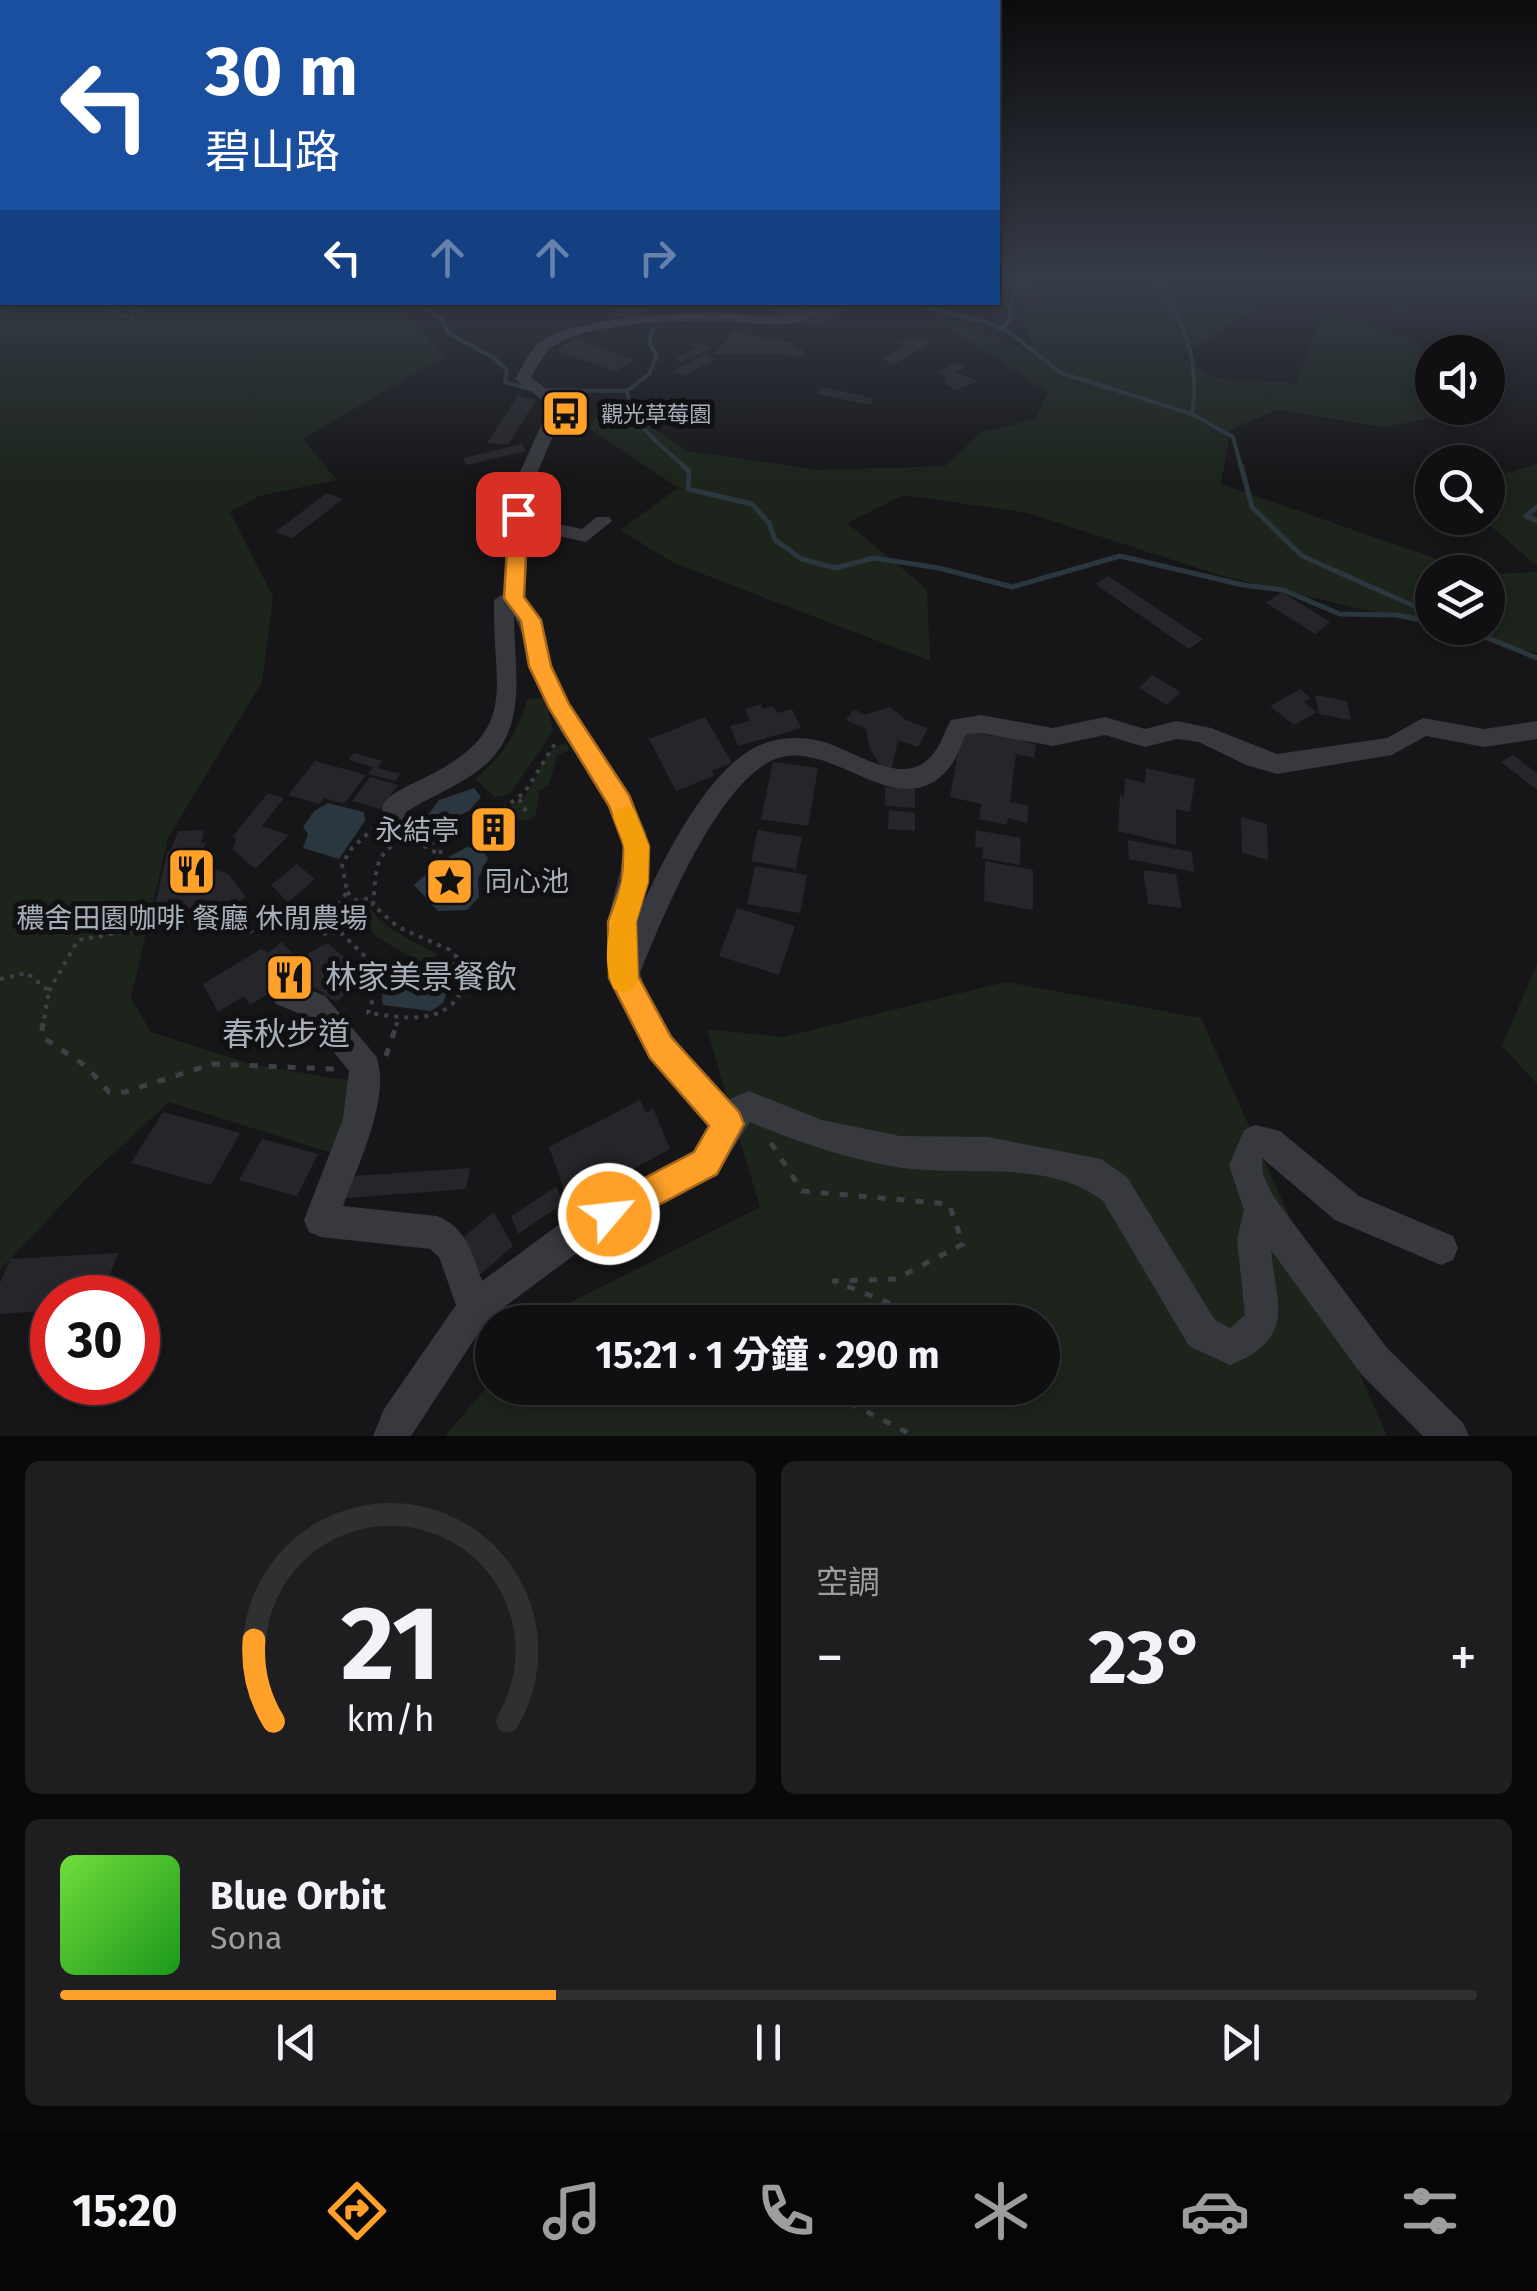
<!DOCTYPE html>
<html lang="zh-TW">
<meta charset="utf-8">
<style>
body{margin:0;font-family:"Fira Sans","Noto Sans TC",sans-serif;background:#1e1e20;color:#f1f3f6;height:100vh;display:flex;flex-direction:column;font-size:38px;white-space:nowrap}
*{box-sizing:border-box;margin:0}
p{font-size:32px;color:#9c9d9f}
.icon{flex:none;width:55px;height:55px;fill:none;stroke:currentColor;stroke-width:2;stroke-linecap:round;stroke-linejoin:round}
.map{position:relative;height:1436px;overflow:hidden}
.details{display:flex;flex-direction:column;gap:25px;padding:25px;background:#09090a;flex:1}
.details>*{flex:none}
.guide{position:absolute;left:0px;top:0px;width:1000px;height:305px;box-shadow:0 5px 15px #0003,0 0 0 2px #303032;background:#1a4fa0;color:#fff;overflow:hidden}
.buttons{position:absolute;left:1415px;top:335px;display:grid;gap:20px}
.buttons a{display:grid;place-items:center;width:90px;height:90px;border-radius:50%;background:#101012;box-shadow:0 5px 15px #0003,0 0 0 2px #303032;font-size:50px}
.speed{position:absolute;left:30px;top:1275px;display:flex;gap:20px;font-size:50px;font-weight:700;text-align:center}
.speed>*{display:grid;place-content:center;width:130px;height:130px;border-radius:50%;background:#101012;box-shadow:0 5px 15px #0003,0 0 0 2px #303032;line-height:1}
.speed .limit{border:15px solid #d22;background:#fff;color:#111}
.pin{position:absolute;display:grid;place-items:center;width:85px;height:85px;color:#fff;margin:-42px;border-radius:20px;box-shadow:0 5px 15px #0006}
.me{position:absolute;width:110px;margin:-55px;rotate:62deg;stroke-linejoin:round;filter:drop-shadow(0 0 8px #0008)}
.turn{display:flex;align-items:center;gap:35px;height:210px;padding:0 40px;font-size:45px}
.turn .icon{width:130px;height:130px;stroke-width:2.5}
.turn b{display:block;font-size:70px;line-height:85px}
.lanes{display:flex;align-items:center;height:95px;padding:0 40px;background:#0003;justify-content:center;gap:50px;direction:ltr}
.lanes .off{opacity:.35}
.big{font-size:75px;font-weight:700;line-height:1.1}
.details .card{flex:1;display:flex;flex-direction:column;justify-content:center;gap:15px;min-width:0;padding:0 35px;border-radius:15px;background:#1e1e20}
.details .dial{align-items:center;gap:0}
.dial svg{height:260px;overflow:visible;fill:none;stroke:#303032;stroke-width:7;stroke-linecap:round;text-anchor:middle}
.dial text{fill:#f1f3f6;stroke:none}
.song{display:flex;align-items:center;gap:30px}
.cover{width:120px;height:120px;border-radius:15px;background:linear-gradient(135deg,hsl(100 70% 55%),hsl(120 70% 35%))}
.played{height:10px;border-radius:5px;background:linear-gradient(90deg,#ffa028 35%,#303032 35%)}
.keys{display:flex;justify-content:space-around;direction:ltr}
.heat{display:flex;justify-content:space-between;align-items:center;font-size:55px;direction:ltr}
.details .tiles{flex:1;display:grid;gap:25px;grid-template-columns:1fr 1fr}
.card:last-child{grid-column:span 2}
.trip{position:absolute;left:475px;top:1305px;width:585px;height:100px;border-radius:50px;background:#101012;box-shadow:0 5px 15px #0003,0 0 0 2px #303032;font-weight:700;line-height:100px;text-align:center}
.tab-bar{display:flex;height:160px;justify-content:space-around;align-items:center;background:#060607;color:#9c9d9f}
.tab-bar .icon{width:70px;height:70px}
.tab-bar .on{color:#ffa028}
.tab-bar b{font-size:45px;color:#f1f3f6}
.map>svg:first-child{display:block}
</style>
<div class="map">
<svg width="1537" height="1436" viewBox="0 0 1537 1436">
<rect width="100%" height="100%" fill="#161618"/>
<path fill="#1c241c" d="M0,280L2,302L415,303L401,307L444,356L303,439L337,480L259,496L230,512L273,597L262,682L168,838L131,998L151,1032L250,1064L356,1082L335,1154L169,1102L86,1179L0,1270Z
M1103,280H1412L1406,309L1305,285L1258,307L1181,356L1214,378L1297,383L1324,309L1419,344L1432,364V408H1462L1466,412L1384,427L1277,410L1230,430L1221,484L1475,572H1432V626L1219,575L1028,513L903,495L847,523L927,589L930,661L674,563L620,530L678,488L589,428L609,397L687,451L819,470L945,466L980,433L1035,419L1048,392L939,321L937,314L1033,354L1019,310L1106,287Z
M1537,464V566L1481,518H1488V479Z
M1537,572V653L1439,628H1488V574Z
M545,697L553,731L510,794L495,797L475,779C503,755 518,734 527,699Z
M562,744L568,745V751L557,755L549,785L539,791L536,814L530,820H490C499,807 513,808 524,797C539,781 539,753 562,744Z
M366,897C372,926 413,940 437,954L427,967L377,937L350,911V904Z
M1537,964V1084L1502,1046Z
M1006,982L1201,1018L1387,1436H445L492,1381V1388H1042V1322H543L553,1311L760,1207L707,1029L784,1037Z"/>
<path fill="#2b373e" d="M474,788L481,797L469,811L437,826L428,815L439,800Z
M328,803L364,812L365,821L339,859L303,848L308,834L303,827L314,811Z
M467,847L480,849L488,858L478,879L479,897L467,910L438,911L414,885L443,860Z
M396,979L434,983L446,994L443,1003L431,1011L383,1005C380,992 386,987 396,979Z"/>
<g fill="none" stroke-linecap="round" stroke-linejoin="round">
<path stroke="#2b373e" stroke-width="4" d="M1154,280C1186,318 1200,365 1192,414
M415,302L440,317L448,333L494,358L507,370L505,382L534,390L627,391
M905,302L989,323L1010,333L1061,373L1192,414L1233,437L1241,467
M1001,328L1009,321L1011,300L1028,280
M653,330L649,342L657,356L649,374L627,391C632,427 660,444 685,467"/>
<path stroke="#2b373e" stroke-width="5" d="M682,465L689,471L688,489L752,504L769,523L775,540L802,559L835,568L874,558L939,568L1012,587L1120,556L1243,585L1283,590L1340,614L1397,615L1432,622
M1241,465L1252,507L1302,556L1432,614
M1537,507L1526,516L1537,521
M1463,628L1537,658"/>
</g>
<path fill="#26262a" d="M637,302H654L640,319L607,315L614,307L631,309Z
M768,302H812L811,308L784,322L768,307L772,306Z
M840,302H859L818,327L806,323Z
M733,332L796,343L792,347L805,350L800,357L773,353L714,354Z
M918,337L931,343L894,364L882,359L904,346L896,343Z
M576,338L634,360L615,372L556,350Z
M696,342L710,349L682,362L675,358L697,348L690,344Z
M705,354L715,359L684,376L673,371Z
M957,363L965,367L955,372L977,381L957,390L941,381L947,378L936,372Z
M822,387L874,398L870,405L817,394Z
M518,395L536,400L508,445L487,443Z
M522,444L526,451L466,465L463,458Z
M327,493L343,499L292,538L275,532Z
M1108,576L1203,639L1189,649L1095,584Z
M1282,592L1330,622L1315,634L1266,603Z
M1152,675L1181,692L1167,705L1139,688Z
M1300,689L1311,698L1304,702L1317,712L1294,725L1270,706Z
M1315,695L1347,701L1351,720L1319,714Z
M761,704L763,709L773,706L777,713L792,709L801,728L738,746L730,726L750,721L745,709Z
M890,707L906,720L928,728L918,747L898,740L892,768L881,766L870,749L866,729L846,720L854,709L864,715Z
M705,717L732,763L712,771L714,776L676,791L649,739Z
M962,730L992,736V731L1036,745L1034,758L1016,754L1010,802L1029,806L1027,823L1008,818L1007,825L979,819L981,804L950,797Z
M354,753L383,761L378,768L400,774L395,781L368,774L373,767L348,760Z
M1513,755L1537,773V790L1501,762Z
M315,761L366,775L344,804L324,798L320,804L288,795Z
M773,762L818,768L808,826L761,819Z
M1146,768L1195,779L1190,812L1176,809V845L1118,831L1120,795L1124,797L1125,778L1145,783Z
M370,777L398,785L380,809L352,801Z
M885,787L915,789V808L885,806Z
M268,793L284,798L262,826L289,835L255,869L233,850L236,838L232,837Z
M889,810L915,813V831L888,829Z
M1241,817L1267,824L1268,860L1242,853Z
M204,830L201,843L206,842L201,855L215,853L213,867L229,875L246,897L240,901L223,902L152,920L167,852L171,850L178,831Z
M758,830L802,837L796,869L751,861Z
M976,830L1021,838L1020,865L982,858L983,848L975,847Z
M1128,840L1192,852L1194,872L1129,859Z
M985,861L1033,870V910L984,901Z
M297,864L315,879L288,902L271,885Z
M755,866L807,875L800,913L747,904Z
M1143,870L1176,874L1182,908L1148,904Z
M737,908L795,926L779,975L719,956Z
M281,942L299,959L327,943L368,976L336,1002L308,983L301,989L293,979L250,1005L244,996L218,1012L203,984L261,949L268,953Z
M640,1100L646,1113L653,1108L670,1149L569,1204L549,1147Z
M163,1112L240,1133L211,1185L131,1163Z
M262,1139L318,1154L297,1196L239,1180Z
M470,1168L466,1189L333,1199L339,1177Z
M556,1187L564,1203L518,1234L511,1216Z
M494,1212L513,1246L475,1279L456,1243Z
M118,1253L106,1285L82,1287L78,1298H52V1310L0,1314V1283L10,1259Z"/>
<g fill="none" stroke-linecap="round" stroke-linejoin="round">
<path stroke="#3d4045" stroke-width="2.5" stroke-dasharray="4 5" stroke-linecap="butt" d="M100,302L132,320L141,302"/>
<path stroke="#3d4045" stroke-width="4" stroke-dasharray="4 6" stroke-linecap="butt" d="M519,799L529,816
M487,821L525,792L556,742
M375,827L352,848L342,864L347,892L328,920L382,973
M407,831L411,835L417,831L432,843L447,834L460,835
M441,850L440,855L411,838C372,849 377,870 373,905L398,927L450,950L457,957L443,983
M347,892L356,900L372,898
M382,973L443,983L459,996C438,1026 400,1017 368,1013Z
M0,979L27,973L49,991L43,1026
M49,991L78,940L228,914L247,933L276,918L319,934L337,933
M396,1026L399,1018"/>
<path stroke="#3d4045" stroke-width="5" stroke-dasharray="8 11" stroke-linecap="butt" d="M43,1023L41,1036L87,1067L109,1092H125L213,1064L334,1069
M386,1056L397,1023
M771,1143L802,1191L949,1204L963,1244L896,1279L834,1281L937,1322
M835,1388L825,1390L914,1436"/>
<path fill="#37393e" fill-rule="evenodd" d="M819,302H834C803,334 764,323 723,321C680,320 590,322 554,346C543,353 537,367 531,378L560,398L563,412L534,481L527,524L539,520L582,529L597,517H609L612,521L586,542L540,532L526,538L524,597L537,620L556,676L583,730L629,796L646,832L648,868L636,919C659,868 706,768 760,745C779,737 800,736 820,741C854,749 904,791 933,754C941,745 945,730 951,720L981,715L1053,728L1105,717L1145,729L1177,721L1211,728L1277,754L1387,738L1423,718L1484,729L1537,721V739L1484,747L1426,736L1392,755L1277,774L1246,765L1199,742L1177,739L1145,747L1105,735L1053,746L981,733L966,734C961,745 957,759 949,768C898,830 829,732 771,761C715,789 663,916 640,973C653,1022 695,1063 728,1100L749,1091L822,1120L900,1136L988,1137L1101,1159L1127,1177L1215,1320L1230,1328L1245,1315L1237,1239L1244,1210L1229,1165L1244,1130L1255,1125L1280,1131L1359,1196L1453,1236L1458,1248L1453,1260L1441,1265L1335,1220L1262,1158L1263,1174L1273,1196L1387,1348L1463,1423L1469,1436H1423L1361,1374L1271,1250C1277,1308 1296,1338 1230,1365L1189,1346L1103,1201C1047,1157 961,1178 896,1167C844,1158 798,1142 750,1122L717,1174L589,1244L487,1320L411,1436H373L384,1409L456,1305L439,1257L430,1249L321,1237L309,1232L304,1220L343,1119L349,1071L305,1016L276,1004L272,994L276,984L286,980L325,996L376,1056C392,1096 357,1167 343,1206L437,1216C467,1228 472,1253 482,1281L565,1220L695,1152L709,1126C660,1070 600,1002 609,921C612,889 629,865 620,832C610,792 574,757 555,721C538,686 530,649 514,615C514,674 531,734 475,773C453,788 428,798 406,812L402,825L393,828L384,825L382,807C389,792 411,785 426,777C522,729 492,690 494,600L504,593L509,514L516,481L547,412L546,403L515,379C523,366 529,350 542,341C575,317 689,311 731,313C762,315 792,324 819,302Z"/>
</g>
<linearGradient id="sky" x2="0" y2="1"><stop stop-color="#0c0c0d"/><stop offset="0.58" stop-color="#363c48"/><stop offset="1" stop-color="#363c48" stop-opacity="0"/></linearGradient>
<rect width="1537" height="481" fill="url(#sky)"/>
<path fill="#ffa028" stroke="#a6681a" stroke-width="2.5" d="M518,509L528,514L524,597L541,620L551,666L569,704L629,795L649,846L648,882L636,922L638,976L671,1037L739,1112L744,1124L717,1174L609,1231L597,1226L592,1214L597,1203L694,1152L709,1126L650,1058L609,978L608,922L622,882L624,846L609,806L549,708L529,666L521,621L504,598L509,514Z"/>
<path fill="#f59e0b" d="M625,806L634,809L649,846L648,882L636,922L638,979L634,989L624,993L614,989C592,938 630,893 624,847C622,837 616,826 613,816L617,809Z"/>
<defs>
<symbol id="bus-square" viewBox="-11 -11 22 22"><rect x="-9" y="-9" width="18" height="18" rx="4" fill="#ffa028" stroke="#111113"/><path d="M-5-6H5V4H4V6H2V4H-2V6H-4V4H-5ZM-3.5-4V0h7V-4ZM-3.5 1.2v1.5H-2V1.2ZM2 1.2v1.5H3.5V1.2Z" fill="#111"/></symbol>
<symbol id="building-square" viewBox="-11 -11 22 22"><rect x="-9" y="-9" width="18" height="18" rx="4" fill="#ffa028" stroke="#111113"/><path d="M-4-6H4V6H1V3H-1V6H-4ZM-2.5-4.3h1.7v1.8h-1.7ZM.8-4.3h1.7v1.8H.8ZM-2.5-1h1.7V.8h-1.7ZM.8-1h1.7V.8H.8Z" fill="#111"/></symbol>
<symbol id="restaurant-square" viewBox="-11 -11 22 22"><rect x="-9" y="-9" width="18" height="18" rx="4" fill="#ffa028" stroke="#111113"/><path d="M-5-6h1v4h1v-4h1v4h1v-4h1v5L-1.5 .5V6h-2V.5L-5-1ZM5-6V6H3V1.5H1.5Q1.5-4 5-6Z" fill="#111"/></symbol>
<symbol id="sight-square" viewBox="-11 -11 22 22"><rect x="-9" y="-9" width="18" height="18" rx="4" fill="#ffa028" stroke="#111113"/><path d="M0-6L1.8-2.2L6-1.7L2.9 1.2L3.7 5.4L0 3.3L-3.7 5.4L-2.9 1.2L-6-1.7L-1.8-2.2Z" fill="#111"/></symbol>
</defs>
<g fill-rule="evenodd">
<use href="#bus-square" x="538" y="386" width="55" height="55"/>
<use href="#building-square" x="466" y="802" width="55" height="55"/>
<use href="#restaurant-square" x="164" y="844" width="55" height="55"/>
<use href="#sight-square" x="422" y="854" width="55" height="55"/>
<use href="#restaurant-square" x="262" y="950" width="55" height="55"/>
</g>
<g text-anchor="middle" stroke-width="10" stroke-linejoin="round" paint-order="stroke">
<g font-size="22" fill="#a7afba" stroke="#111113" text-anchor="start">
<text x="601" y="422">觀光草莓園</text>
</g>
<g font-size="28" fill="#a7afba" stroke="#111113" text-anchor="end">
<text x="459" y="840">永結亭</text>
<text x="485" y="891" text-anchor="start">同心池</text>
<text x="192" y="928" text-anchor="middle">穠舍田園咖啡 餐廳 休閒農場</text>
</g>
<g font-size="32" fill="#a7afba" stroke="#111113" text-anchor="start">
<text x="325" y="988">林家美景餐飲</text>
</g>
<g font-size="32" fill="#a7afba" stroke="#111113">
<text x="286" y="1045">春秋步道</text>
</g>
</g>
</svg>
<div class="buttons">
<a><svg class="icon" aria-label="sound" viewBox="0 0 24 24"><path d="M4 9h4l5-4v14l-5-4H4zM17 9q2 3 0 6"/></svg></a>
<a><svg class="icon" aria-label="search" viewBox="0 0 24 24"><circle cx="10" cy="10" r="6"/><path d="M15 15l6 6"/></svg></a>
<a><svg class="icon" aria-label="layers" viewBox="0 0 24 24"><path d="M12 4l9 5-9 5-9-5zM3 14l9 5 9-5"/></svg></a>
</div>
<div class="speed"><div class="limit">30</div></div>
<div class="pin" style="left:518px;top:514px;background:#d93025"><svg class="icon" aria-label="arrive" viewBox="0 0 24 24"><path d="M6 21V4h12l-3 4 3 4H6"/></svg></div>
<svg class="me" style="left:609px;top:1214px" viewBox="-20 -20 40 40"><circle r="17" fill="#ffa028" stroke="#fff" stroke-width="3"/><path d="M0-11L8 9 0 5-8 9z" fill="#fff"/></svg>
<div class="trip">15:21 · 1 分鐘 · 290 m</div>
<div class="guide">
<div class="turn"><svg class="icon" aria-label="left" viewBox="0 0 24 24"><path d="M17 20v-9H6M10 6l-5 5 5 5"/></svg><div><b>30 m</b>碧山路</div></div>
<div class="lanes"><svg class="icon" aria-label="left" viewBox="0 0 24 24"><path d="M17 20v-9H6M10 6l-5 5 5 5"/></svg><svg class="icon off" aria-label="ahead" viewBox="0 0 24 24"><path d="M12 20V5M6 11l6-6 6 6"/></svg><svg class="icon off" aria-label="ahead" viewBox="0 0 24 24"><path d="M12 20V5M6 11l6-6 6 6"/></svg><svg class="icon off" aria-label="right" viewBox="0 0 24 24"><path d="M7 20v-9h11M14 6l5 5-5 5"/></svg></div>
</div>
</div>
<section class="details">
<div class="tiles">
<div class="card dial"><svg viewBox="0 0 100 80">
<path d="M14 69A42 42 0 1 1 86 69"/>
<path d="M14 69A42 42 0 0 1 8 44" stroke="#ffa028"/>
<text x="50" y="56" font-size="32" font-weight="700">21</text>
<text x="50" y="72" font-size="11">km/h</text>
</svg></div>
<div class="card"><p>空調</p>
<div class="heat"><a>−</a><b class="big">23°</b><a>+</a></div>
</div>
<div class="card">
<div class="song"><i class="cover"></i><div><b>Blue Orbit</b><p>Sona</p></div></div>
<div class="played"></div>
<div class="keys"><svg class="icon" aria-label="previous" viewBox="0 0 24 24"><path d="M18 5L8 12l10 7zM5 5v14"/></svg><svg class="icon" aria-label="pause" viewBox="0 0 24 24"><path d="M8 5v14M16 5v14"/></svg><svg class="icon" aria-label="next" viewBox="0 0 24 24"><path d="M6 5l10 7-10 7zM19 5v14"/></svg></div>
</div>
</div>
</section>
<nav class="tab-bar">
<b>15:20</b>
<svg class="icon on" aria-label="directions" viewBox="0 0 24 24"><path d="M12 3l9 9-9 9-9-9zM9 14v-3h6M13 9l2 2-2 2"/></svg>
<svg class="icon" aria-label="music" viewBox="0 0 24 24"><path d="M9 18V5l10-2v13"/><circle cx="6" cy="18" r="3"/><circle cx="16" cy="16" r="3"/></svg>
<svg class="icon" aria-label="phone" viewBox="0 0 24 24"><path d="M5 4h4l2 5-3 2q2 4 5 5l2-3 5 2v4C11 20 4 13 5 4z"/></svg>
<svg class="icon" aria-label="climate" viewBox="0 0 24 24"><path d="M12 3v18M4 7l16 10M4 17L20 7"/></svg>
<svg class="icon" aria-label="car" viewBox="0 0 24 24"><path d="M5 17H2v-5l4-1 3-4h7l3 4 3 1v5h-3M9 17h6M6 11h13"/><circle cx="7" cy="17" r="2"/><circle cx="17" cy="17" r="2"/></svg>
<svg class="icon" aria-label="filters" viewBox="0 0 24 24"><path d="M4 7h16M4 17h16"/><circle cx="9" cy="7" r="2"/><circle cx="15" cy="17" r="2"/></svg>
</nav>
